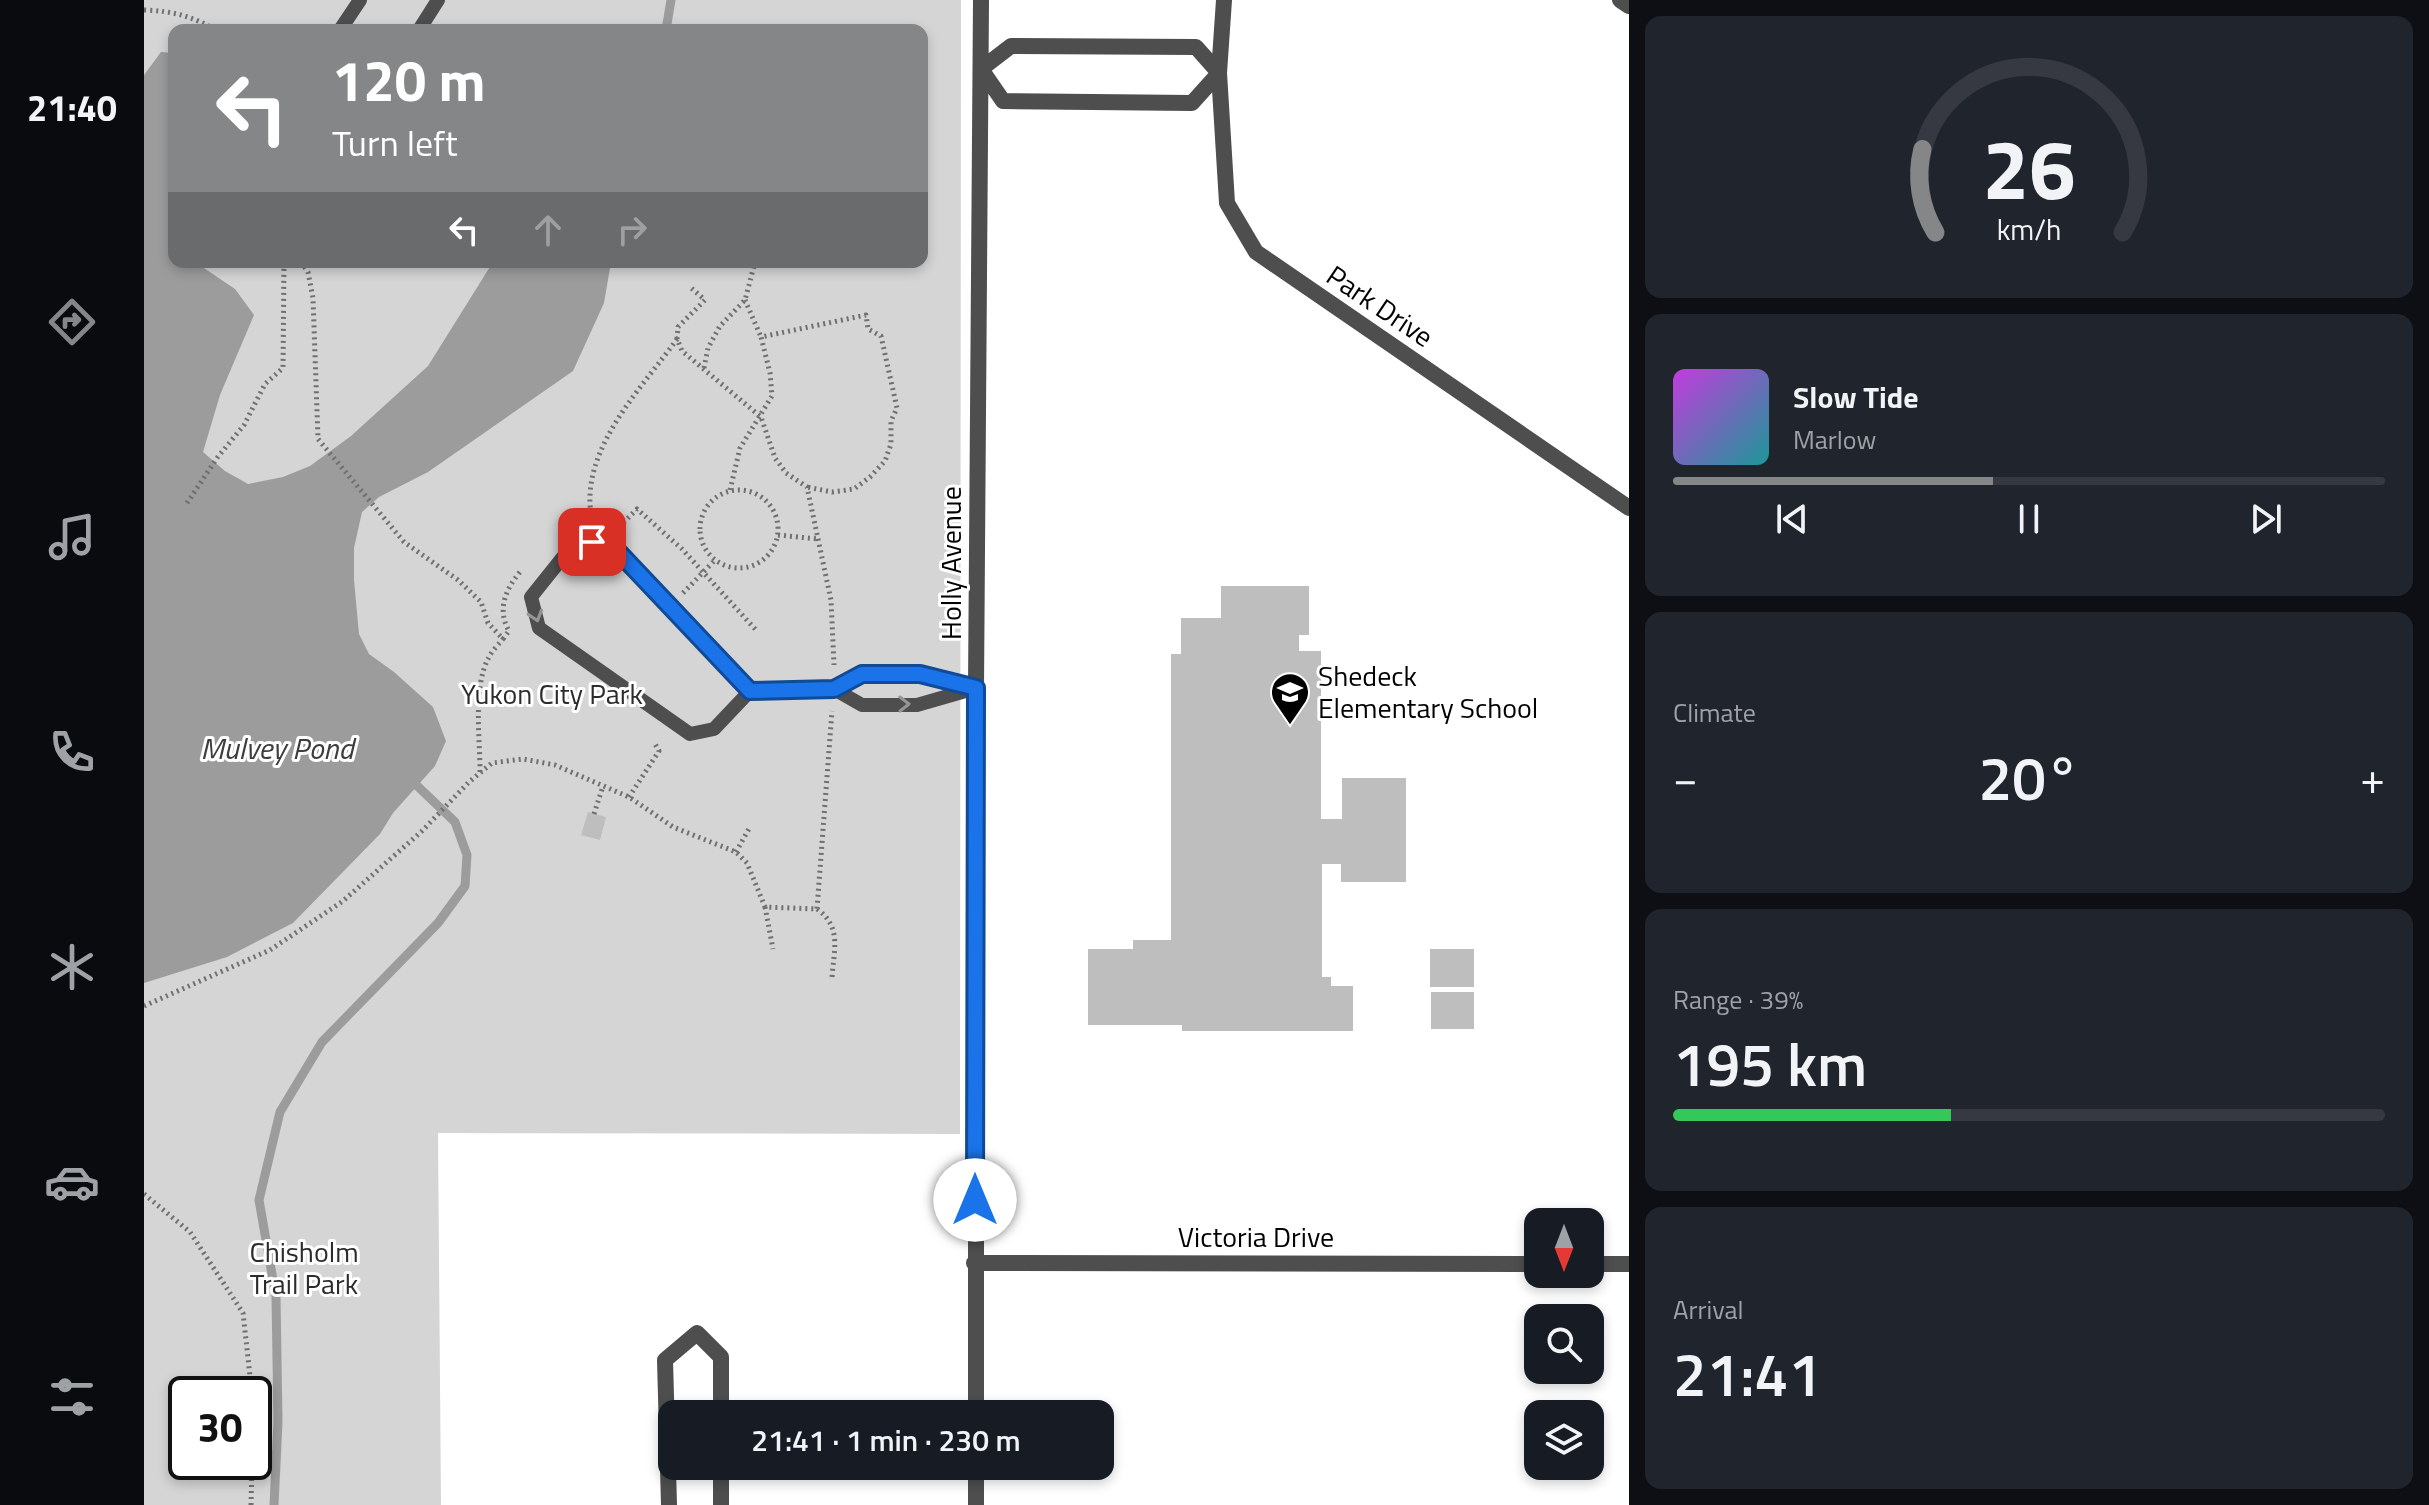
<!DOCTYPE html>
<meta charset="utf-8">
<style>
body{margin:0;font-family:"Titillium Web",sans-serif;background:#20242c;color:#f1f3f6;height:100vh;display:flex;flex-direction:column;font-size:30px;white-space:nowrap}
*{box-sizing:border-box;margin:0}
p{font-size:26px;color:#9ea1a6}
.icon{flex:none;width:44px;height:44px;fill:none;stroke:currentColor;stroke-width:2;stroke-linecap:round;stroke-linejoin:round}
.map{position:relative;flex:1;overflow:hidden}
.side{display:flex;flex-direction:column;gap:16px;padding:16px;background:#0d0f14;width:800px}
.side>*{flex:none}
.top-card{position:absolute;left:24px;top:24px;width:760px;height:244px;border-radius:16px;box-shadow:0 4px 12px #0003;background:#858687;color:#fff;overflow:hidden}
.needle{width:52px;rotate:180deg}
.tools{position:absolute;left:1380px;top:1208px;display:grid;gap:16px}
.tools a{display:grid;place-items:center;width:80px;height:80px;border-radius:16px;background:#171b24;box-shadow:0 4px 12px #0003;font-size:40px}
.speed{position:absolute;left:24px;top:1376px;display:flex;gap:16px;font-size:40px;font-weight:700;text-align:center}
.speed>*{display:grid;place-content:center;width:104px;height:104px;border-radius:50%;background:#171b24;box-shadow:0 4px 12px #0003;line-height:1}
.speed .limit{border:4px solid #111;border-radius:12px;background:#fff;color:#111}
.pin{position:absolute;display:grid;place-items:center;width:68px;height:68px;color:#fff;margin:-34px;border-radius:16px;box-shadow:0 4px 12px #0006}
.me{position:absolute;width:88px;margin:-44px;rotate:0deg;stroke-linejoin:round;filter:drop-shadow(0 0 6px #0008)}
.turn{display:flex;align-items:center;gap:28px;height:168px;padding:0 32px;font-size:36px}
.turn .icon{width:104px;height:104px;stroke-width:2.5}
.turn b{display:block;font-size:56px;line-height:68px}
.lanes{display:flex;align-items:center;height:76px;padding:0 32px;background:#0003;justify-content:center;gap:40px;direction:ltr}
.lanes .off{opacity:.35}
.big{font-size:60px;font-weight:600;line-height:1.1}
.side .widget{flex:1;display:flex;flex-direction:column;justify-content:center;gap:12px;min-width:0;padding:0 28px;border-radius:16px;background:#20242c}
.side .dial{align-items:center;gap:0}
.dial svg{height:208px;overflow:visible;fill:none;stroke:#363941;stroke-width:7;stroke-linecap:round;text-anchor:middle}
.dial text{fill:#f1f3f6;stroke:none}
.song{display:flex;align-items:center;gap:24px}
.cover{width:96px;height:96px;border-radius:12px;background:linear-gradient(135deg,hsl(290 70% 55%),hsl(180 70% 35%))}
.played{height:8px;border-radius:4px;background:linear-gradient(90deg,#858687 45%,#363941 45%)}
.keys{display:flex;justify-content:space-around;direction:ltr}
.heat{display:flex;justify-content:space-between;align-items:center;font-size:44px;direction:ltr}
.charge{height:12px;border-radius:6px;background:linear-gradient(90deg,#34c759 39%,#363941 0)}
.trip{position:absolute;left:514px;top:1400px;width:456px;height:80px;border-radius:16px;background:#171b24;box-shadow:0 4px 12px #0003;font-weight:600;line-height:80px;text-align:center}
main{display:flex;flex:1;min-height:0}
.menu{display:flex;flex-direction:column;width:144px;justify-content:space-around;align-items:center;background:#090b0e;color:#9ea1a6}
.menu .icon{width:56px;height:56px}
.menu .current{color:#858687}
.menu b{font-size:36px;color:#f1f3f6}
.map>svg:first-child{display:block}
</style>
<main>
<nav class="menu">
<b>21:40</b>
<svg class="icon current" aria-label="directions" viewBox="0 0 24 24"><path d="M12 3l9 9-9 9-9-9zM9 14v-3h6M13 9l2 2-2 2"/></svg>
<svg class="icon" aria-label="music" viewBox="0 0 24 24"><path d="M9 18V5l10-2v13"/><circle cx="6" cy="18" r="3"/><circle cx="16" cy="16" r="3"/></svg>
<svg class="icon" aria-label="phone" viewBox="0 0 24 24"><path d="M5 4h4l2 5-3 2q2 4 5 5l2-3 5 2v4C11 20 4 13 5 4z"/></svg>
<svg class="icon" aria-label="climate" viewBox="0 0 24 24"><path d="M12 3v18M4 7l16 10M4 17L20 7"/></svg>
<svg class="icon" aria-label="car" viewBox="0 0 24 24"><path d="M5 17H2v-5l4-1 3-4h7l3 4 3 1v5h-3M9 17h6M6 11h13"/><circle cx="7" cy="17" r="2"/><circle cx="17" cy="17" r="2"/></svg>
<svg class="icon" aria-label="filters" viewBox="0 0 24 24"><path d="M4 7h16M4 17h16"/><circle cx="9" cy="7" r="2"/><circle cx="15" cy="17" r="2"/></svg>
</nav>
<div class="map">
<svg width="1485" height="1505" viewBox="0 0 1485 1505">
<rect width="100%" height="100%" fill="#fff"/>
<path fill="#d5d5d5" fill-rule="evenodd" d="M0,0H817L816,1134L294,1133L297,1505H0ZM30,30H778V262H30ZM42,1394H110V1462H42Z"/>
<path fill="#9c9c9c" d="M17,52L30,53V262H51L91,289L110,315L76,395L59,452L81,471L104,484L139,477L166,466L207,436L284,366L349,262H467L460,303L429,371L284,472L235,497L218,512L210,548V580L215,634L225,654L250,672L289,707L302,741L291,766L249,813L236,834L149,923L83,957L0,983V75Z"/>
<g fill="none" stroke-linecap="round" stroke-linejoin="round">
<path stroke="#9c9c9c" stroke-width="9" d="M522,30L527,0
M130,1505L134,1422L132,1297L115,1200L136,1112L178,1042L294,923L321,886L323,855L311,822L265,778"/>
</g>
<path fill="#bebebe" d="M1077,586H1165V635H1155V651H1177V819H1198V778H1262V882H1197V864H1178V977H1187V986H1209V1031H1038V1025H944V949H989V940H1027V654H1037V618H1077Z
M444,812L462,817L456,840L437,835Z
M1286,949H1330V987H1286Z
M1287,992H1330V1029H1287Z"/>
<g fill="none" stroke-linecap="round" stroke-linejoin="round">
<path stroke="#707070" stroke-width="5" stroke-dasharray="2 4" stroke-linecap="butt" d="M0,10C28,11 48,16 72,30
M157,262L164,272L169,298L174,439L260,542L314,580L337,602L344,623L359,639L365,631C353,610 361,590 376,572
M601,300L617,337
M533,339L534,327L561,300L545,286
M560,368L564,348L576,326L601,300L611,262
M556 529a39 39 0 1 1 78 0a39 39 0 1 1-78 0Z
M586,490L596,448L628,396L626,373L617,337L722,315L724,329L737,336L753,408L747,421V444L741,461L726,477L710,489L688,492L663,487
M43,503L73,458L100,425L121,384L139,368L140,262
M447,514L467,518L477,525L493,509L538,549L612,630
M420,523L429,516L447,514C437,448 498,388 533,339L538,351L617,417L631,458L642,473L663,487L687,600L690,665
M634,535L674,539
M539,593L571,560
M336,772C336,739 329,688 344,659C347,652 354,645 359,639
M485,797L515,751L510,742
M450,814L459,786
M592,852L606,827
M621,907L629,949
M673,909C698,927 690,950 688,977
M0,1006L126,950L199,901L278,831L325,782L348,763L379,759L411,765L485,797L529,827L592,852L603,863L621,907L673,909L688,711
M0,1194L46,1232L99,1313L108,1394
M107,1505L108,1462"/>
<path stroke="#4e4e4e" stroke-width="14" d="M196,30L216,0
M275,30L294,0
M690,689L718,705H773L832,688
M606,691L465,542H431L387,597L395,628L546,734L570,729L606,691L690,689L718,674H776L832,688"/>
<path stroke="#4e4e4e" stroke-width="16" d="M1080,0L1075,73L1083,203L1112,252L1485,508
M1476,0L1485,6
M867,46L1052,47L1075,73L1048,103L859,101L837,69Z
M830,1263L1394,1264
M1446,1264H1485
M832,1414V688L837,0
M832,1466V1505
M525,1505L521,1360L553,1333L577,1357V1414
M577,1505V1466"/>
</g>
<defs><path id="oneway-chevron" d="M-2-3.5L2.5 0L-2 3.5" fill="none" stroke-width="1.6" stroke-linecap="round" stroke-linejoin="round" transform="scale(2)"/></defs>
<g stroke="#959595">
<use href="#oneway-chevron" transform="translate(392 616) rotate(73)"/>
<use href="#oneway-chevron" transform="translate(760 704) rotate(-1)"/>
</g>
<g fill="none" stroke-linecap="round" stroke-linejoin="round">
<defs>
<path id="route" d="M448,542H465L606,691L690,689L718,674H776L832,688L831,1200"/>
</defs>
<use href="#route" stroke="#114b97" stroke-width="20"/>
<use href="#route" stroke="#1a73e8" stroke-width="14"/>
</g>
<defs>
<symbol id="school-pin" viewBox="-11 -11 22 30"><path d="M0 17L-7.5 6A9.5 9.5 0 1 1 7.5 6Z" fill="#000" stroke="#fff"/><path d="M0-5L7-2L0 1L-7-2ZM-4 1L0 2.5L4 1V4Q0 6-4 4Z" fill="#fff"/></symbol>
</defs>
<g fill-rule="evenodd">
<use href="#school-pin" x="1124" y="670" width="44" height="60"/>
</g>
<g text-anchor="middle" stroke-width="6" stroke-linejoin="round" paint-order="stroke">
<g font-size="28" fill="#000" stroke="#fff">
<text transform="translate(1236 306) rotate(34)" y="10">Park Drive</text>
<text transform="translate(807 563) rotate(-90)" y="10">Holly Avenue</text>
<text x="1112" y="1247">Victoria Drive</text>
</g>
<g font-size="28" fill="#000" stroke="#fff" text-anchor="start">
<text x="1174" y="686">Shedeck<tspan x="1174" dy="32">Elementary School</tspan></text>
</g>
<g font-size="28" fill="#2c2c2c" stroke="#fff">
<text x="408" y="704">Yukon City Park</text>
<text x="160" y="1262">Chisholm<tspan x="160" dy="32">Trail Park</tspan></text>
</g>
<g font-size="30" font-style="italic" fill="#3d3d3d" stroke="#fff">
<text x="133" y="759">Mulvey Pond</text>
</g>
</g>
</svg>
<div class="tools">
<a><svg class="needle" viewBox="-14 -14 28 28"><path d="M0-13l5 13h-10z" fill="#e53935"/><path d="M0 13l5-13h-10z" fill="#9ea1a6"/></svg></a>
<a><svg class="icon" aria-label="search" viewBox="0 0 24 24"><circle cx="10" cy="10" r="6"/><path d="M15 15l6 6"/></svg></a>
<a><svg class="icon" aria-label="layers" viewBox="0 0 24 24"><path d="M12 4l9 5-9 5-9-5zM3 14l9 5 9-5"/></svg></a>
</div>
<div class="speed"><div class="limit">30</div></div>
<div class="pin" style="left:448px;top:542px;background:#d93025"><svg class="icon" aria-label="arrive" viewBox="0 0 24 24"><path d="M6 21V4h12l-3 4 3 4H6"/></svg></div>
<svg class="me" style="left:831px;top:1200px" viewBox="-20 -20 40 40"><circle r="19" fill="#fff"/><path d="M0-13L10 11 0 6-10 11z" fill="#1a73e8"/></svg>
<div class="trip">21:41 · 1 min · 230 m</div>
<div class="top-card">
<div class="turn"><svg class="icon" aria-label="left" viewBox="0 0 24 24"><path d="M17 20v-9H6M10 6l-5 5 5 5"/></svg><div><b>120 m</b>Turn left</div></div>
<div class="lanes"><svg class="icon" aria-label="left" viewBox="0 0 24 24"><path d="M17 20v-9H6M10 6l-5 5 5 5"/></svg><svg class="icon off" aria-label="ahead" viewBox="0 0 24 24"><path d="M12 20V5M6 11l6-6 6 6"/></svg><svg class="icon off" aria-label="right" viewBox="0 0 24 24"><path d="M7 20v-9h11M14 6l5 5-5 5"/></svg></div>
</div>
</div>
<section class="side">
<div class="widget dial"><svg viewBox="0 0 100 80">
<path d="M14 69A42 42 0 1 1 86 69"/>
<path d="M14 69A42 42 0 0 1 9 37" stroke="#858687"/>
<text x="50" y="56" font-size="32" font-weight="700">26</text>
<text x="50" y="72" font-size="11">km/h</text>
</svg></div>
<div class="widget">
<div class="song"><i class="cover"></i><div><b>Slow Tide</b><p>Marlow</p></div></div>
<div class="played"></div>
<div class="keys"><svg class="icon" aria-label="previous" viewBox="0 0 24 24"><path d="M18 5L8 12l10 7zM5 5v14"/></svg><svg class="icon" aria-label="pause" viewBox="0 0 24 24"><path d="M8 5v14M16 5v14"/></svg><svg class="icon" aria-label="next" viewBox="0 0 24 24"><path d="M6 5l10 7-10 7zM19 5v14"/></svg></div>
</div>
<div class="widget"><p>Climate</p>
<div class="heat"><a>−</a><b class="big">20°</b><a>+</a></div>
</div>
<div class="widget"><p>Range · 39%</p><b class="big">195 km</b><div class="charge"></div></div>
<div class="widget"><p>Arrival</p><b class="big">21:41</b></div>
</section>
</main>
